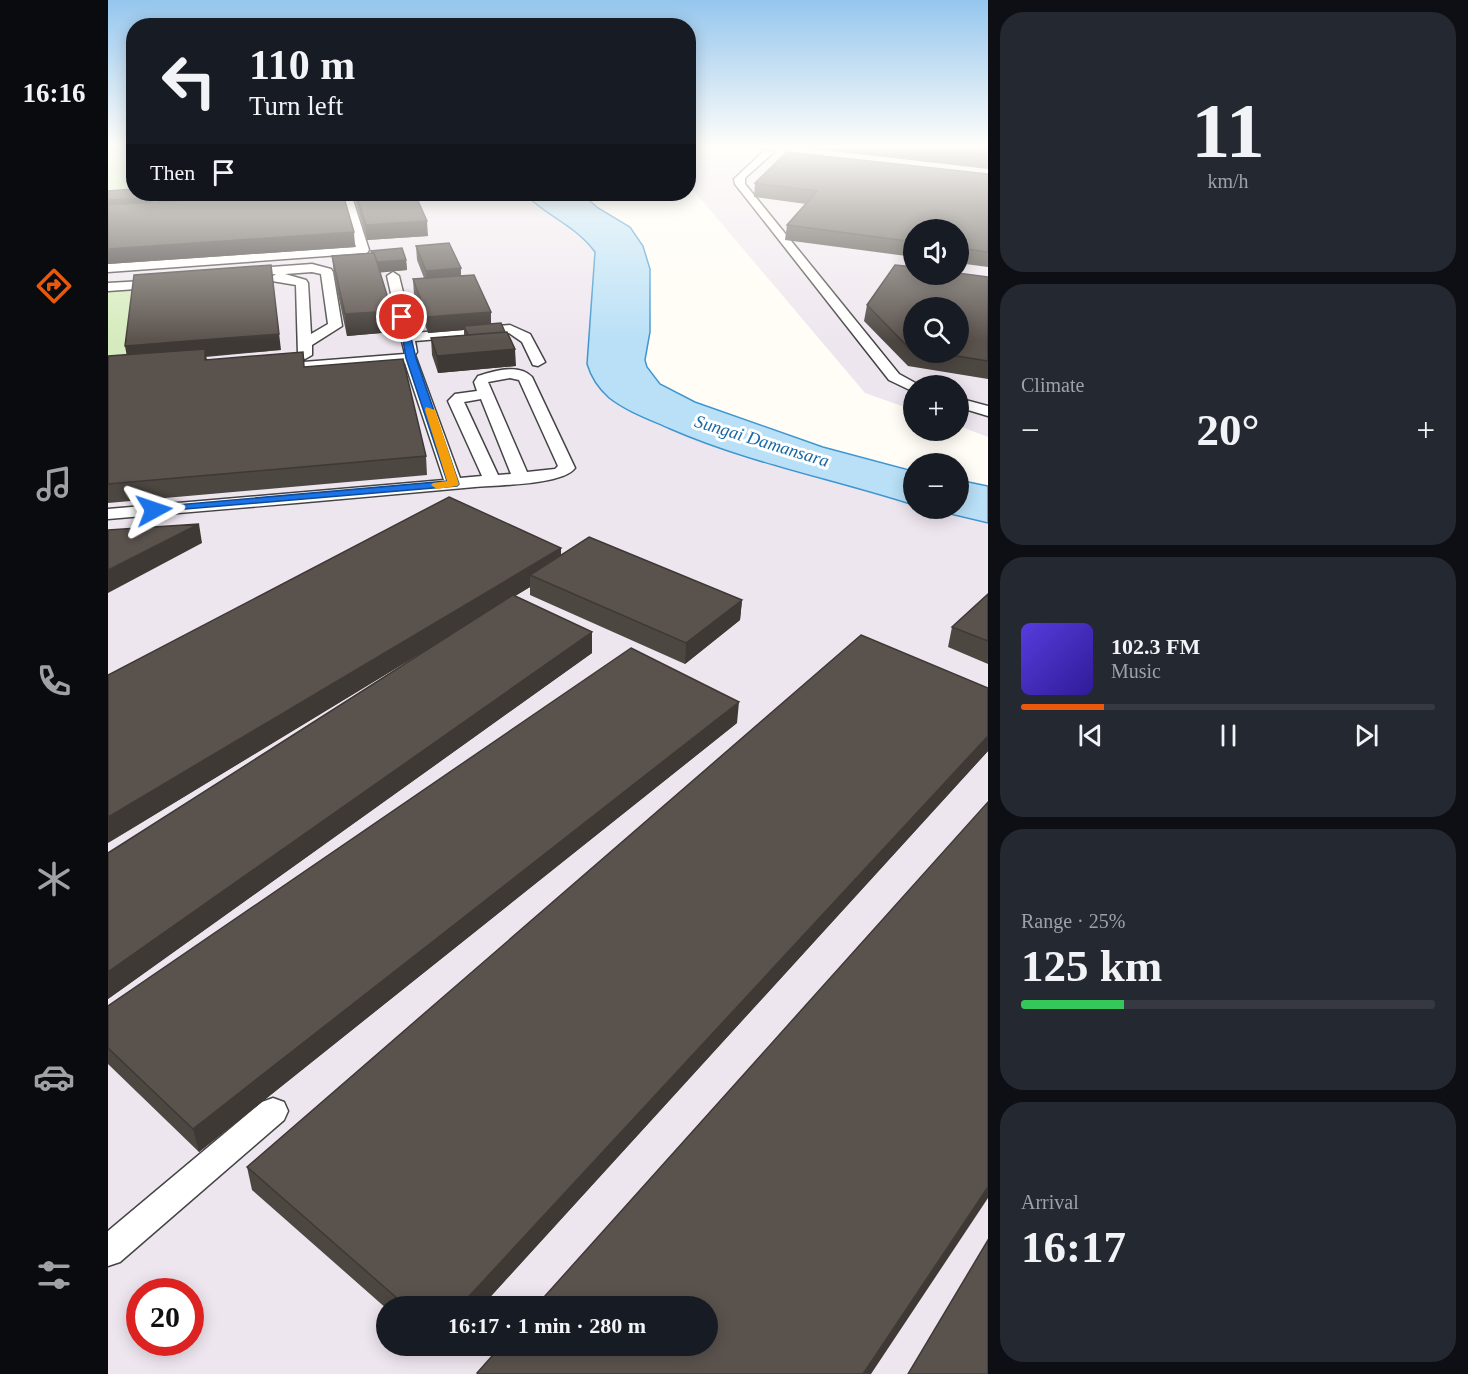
<!DOCTYPE html>
<meta charset="utf-8">
<style>
body{margin:0;font-family:Georgia,serif;background:#242831;color:#f1f3f6;height:100vh;display:flex;flex-direction:column;font-size:22px;white-space:nowrap}
*{box-sizing:border-box;margin:0}
p{font-size:20px;color:#9ea1a6}
.icon{flex:none;width:33px;height:33px;fill:none;stroke:currentColor;stroke-width:2;stroke-linecap:round;stroke-linejoin:round}
.map{position:relative;flex:1;overflow:hidden}
.details{display:flex;flex-direction:column;gap:12px;padding:12px;background:#0d0f14;width:480px}
.details>*{flex:none}
.guide{position:absolute;left:18px;top:18px;width:570px;height:183px;border-radius:24px;box-shadow:0 3px 15px #0003;background:#171b24;color:#f1f3f6;overflow:hidden}
.fabs{position:absolute;left:795px;top:219px;display:grid;gap:12px}
.fabs a{display:grid;place-items:center;width:66px;height:66px;border-radius:50%;background:#171b24;box-shadow:0 3px 15px #0003;font-size:30px}
.speed{position:absolute;left:18px;top:1278px;display:flex;gap:12px;font-size:30px;font-weight:700;text-align:center}
.speed>*{display:grid;place-content:center;width:78px;height:78px;border-radius:50%;background:#171b24;box-shadow:0 3px 15px #0003;line-height:1}
.speed .limit{border:9px solid #d22;background:#fff;color:#111}
.pin{position:absolute;display:grid;place-items:center;width:51px;height:51px;color:#fff;margin:-26px;border:3px solid #fff;border-radius:50%;box-shadow:0 2px 6px #0007}
.me{position:absolute;width:66px;margin:-33px;rotate:85deg;stroke-linejoin:round;filter:drop-shadow(0 0 4px #0008)}
.turn{display:flex;align-items:center;gap:21px;height:126px;padding:0 24px;font-size:27px}
.turn .icon{width:78px;height:78px;stroke-width:2.5}
.turn b{display:block;font-size:42px;line-height:51px}
.then{display:flex;align-items:center;height:57px;padding:0 24px;background:#0003;gap:12px;font-size:22px}
.big{font-size:45px;font-weight:800;line-height:1.1}
.details .widget{flex:1;display:flex;flex-direction:column;justify-content:center;gap:9px;min-width:0;padding:0 21px;border-radius:24px;background:#242831}
.details .dial{align-items:center;gap:0}
.dial b{font-size:78px;line-height:1}
.song{display:flex;align-items:center;gap:18px}
.cover{width:72px;height:72px;border-radius:9px;background:linear-gradient(135deg,hsl(250 70% 55%),hsl(250 70% 35%))}
.played{height:6px;border-radius:3px;background:linear-gradient(90deg,#ea580c 20%,#363941 20%)}
.keys{display:flex;justify-content:space-around;direction:ltr}
.heat{display:flex;justify-content:space-between;align-items:center;font-size:33px;direction:ltr}
.charge{height:9px;border-radius:4px;background:linear-gradient(90deg,#34c759 25%,#363941 0)}
.trip{position:absolute;left:268px;top:1296px;width:342px;height:60px;border-radius:30px;background:#171b24;box-shadow:0 3px 15px #0003;font-weight:800;line-height:60px;text-align:center}
main{display:flex;flex:1;min-height:0}
.tabs{display:flex;flex-direction:column;width:108px;justify-content:space-around;align-items:center;background:#090b0e;color:#9ea1a6}
.tabs .icon{width:42px;height:42px}
.tabs .current{color:#ea580c}
.tabs b{font-size:27px;color:#f1f3f6}
.map>svg:first-child{display:block}
</style>
<main>
<nav class="tabs">
<b>16:16</b>
<svg class="icon current" aria-label="directions" viewBox="0 0 24 24"><path d="M12 3l9 9-9 9-9-9zM9 14v-3h6M13 9l2 2-2 2"/></svg>
<svg class="icon" aria-label="music" viewBox="0 0 24 24"><path d="M9 18V5l10-2v13"/><circle cx="6" cy="18" r="3"/><circle cx="16" cy="16" r="3"/></svg>
<svg class="icon" aria-label="phone" viewBox="0 0 24 24"><path d="M5 4h4l2 5-3 2q2 4 5 5l2-3 5 2v4C11 20 4 13 5 4z"/></svg>
<svg class="icon" aria-label="climate" viewBox="0 0 24 24"><path d="M12 3v18M4 7l16 10M4 17L20 7"/></svg>
<svg class="icon" aria-label="car" viewBox="0 0 24 24"><path d="M5 17H2v-5l4-1 3-4h7l3 4 3 1v5h-3M9 17h6M6 11h13"/><circle cx="7" cy="17" r="2"/><circle cx="17" cy="17" r="2"/></svg>
<svg class="icon" aria-label="filters" viewBox="0 0 24 24"><path d="M4 7h16M4 17h16"/><circle cx="9" cy="7" r="2"/><circle cx="15" cy="17" r="2"/></svg>
</nav>
<div class="map">
<svg width="880" height="1374" viewBox="0 0 880 1374">
<rect width="100%" height="100%" fill="#fffdf5"/>
<path fill="#eee6ef" fill-rule="evenodd" d="M0,148H25L26,194H417L425,203L476,237L487,252L479,364L482,375L494,391L529,415L637,458L754,488L805,505L806,508L821,509L880,523V1374H0ZM32,1292H82V1342H32ZM279,1306H600V1346H279Z
M580,148H880V437L851,426L850,386H806L805,410L757,393L581,185ZM806,230H850V274H806ZM806,308H850V352H806Z"/>
<path fill="#d5ebbd" d="M0,148H25L26,194H90L0,199Z
M29,290L19,372L0,373V292Z"/>
<path fill="#b9e0f7" stroke="#3f96cf" stroke-width="1.5" d="M417,194H474L490,208L522,227L535,246L542,269V332L537,360L539,367L552,384L587,402L715,447L805,471V505C724,479 640,463 562,429C542,420 519,412 501,398C491,389 483,378 479,364L487,252C467,225 439,217 417,194Z
M851,480L880,486V523L821,509L850,508Z"/>
<g fill="none" stroke-linecap="round" stroke-linejoin="round">
<defs>
<path id="minor" d="M657,150L666,152L637,178V184L791,374L811,385L806,386V392L781,380L627,184L626,179Z
M204,194H232L245,200L261,250L259,253L0,272V264L248,247L236,204L227,199L204,197Z
M204,264L223,269L225,272L234,326L204,345V355L197,359L190,355L188,285L164,281L162,278L168,274L135,277L129,273L135,269ZM204,272L213,274L220,324L203,334L200,283L198,280L177,274Z
M285,272L291,276L305,333L402,325L422,334L437,362L430,366L425,365L414,342L401,333L307,341L309,352L307,355L352,478L374,476L340,401L347,394L369,391L366,382L370,376C386,371 411,363 424,377L467,468C455,485 389,485 367,487C245,498 122,509 0,519V509L336,480L297,363L170,372L163,368L170,364L297,354L279,276ZM402,378L411,380L450,466L447,469L419,472L380,382ZM373,399L403,474L390,475L356,402Z
M53,280L59,284L57,287L0,291V283Z
M850,398L880,406V416L850,407Z
M165,1098L176,1102L180,1111L176,1120L12,1262L0,1266V1231L154,1102Z"/>
</defs>
<use href="#minor" stroke="#444" stroke-width="3"/>
<use href="#minor" fill="#fff" fill-rule="evenodd"/>
</g>
<path fill="#4d4742" fill-rule="evenodd" d="M698,148H880V169Z
M880,174V267L850,263V230H806V257L677,240L679,225L698,204L646,197L647,183Z
M245,194H307L320,236L259,240Z
M308,246L353,268V276L383,312V324L408,366L330,373L324,355L323,338L356,335V330L320,333L306,295L305,279L316,278L309,260Z
M224,256L298,260L299,270L272,272L284,311L285,332L239,336L226,276Z
M880,277V379L800,366L756,321L759,305ZM806,308L850,352H806Z
M173,350L98,357L99,359L197,367L318,456L319,475L0,503V356Z
M453,555L634,600L632,620L577,664L422,595V587L407,596L484,632V653L0,999V853L357,626L0,843Z
M880,594V664L840,647L844,627Z
M880,688V751L374,1306H279V1309L144,1190L139,1167Z
M629,723L91,1152L0,1064V1006Z
M320,1346H338L330,1354Z"/>
<path fill="#3f3936" d="M44,194L45,202L0,214V200Z
M319,221L320,236L259,240L258,225Z
M246,232L247,247L0,264V249Z
M298,260L299,270L268,273L267,262Z
M163,265L173,350L98,356L100,366L99,377L20,363L17,346Z
M353,268V284L319,286L318,271Z
M284,311L285,332L239,336L237,314Z
M383,312V328L356,326V330L320,333L319,317Z
M407,349L408,366L330,373L329,356Z
M91,524L94,543L0,593V570Z
M453,548V568L422,575V587L0,843V817Z
M634,600L632,620L577,664L578,643Z
M484,632V653L0,999V972Z
M631,702L629,723L91,1152L85,1129Z
M880,736V751L374,1306H352Z
M880,1187V1198L763,1374H755Z
M329,1346H338L330,1354Z"/>
<path fill="#5a524d" stroke="#3f3936" stroke-width="1.5" d="M816,148H880V155Z
M679,152L880,174V252L850,248V230H806V242L679,225L709,191L647,183Z
M26,189V194H42V198L0,200V191Z
M178,194H235L246,232L0,249V205Z
M248,194H307L319,221L258,225Z
M341,243L353,268L318,271L308,246Z
M294,248L298,260L269,262L266,253H264L263,251Z
M266,253L284,311L237,314L224,256Z
M163,265L171,334L17,346L26,275Z
M787,265L806,267V274H850V273L880,277V361L824,352H850V308H806V350L802,349L759,305Z
M366,275L383,312L319,317L305,279Z
M393,323L397,332L360,335L356,326Z
M399,332L407,349L329,356L323,338Z
M97,349V360L195,352L196,367L295,359L318,456L0,484V356Z
M341,497L453,548L0,817V675Z
M91,524L0,570V530Z
M481,537L634,600L578,643L422,575Z
M880,594V641L844,627Z
M405,595L484,632L0,972V853Z
M753,635L880,688V736L352,1306H298L139,1167Z
M523,648L631,702L85,1129L0,1048V1006Z
M880,802V1187L755,1374H370L369,1373L393,1346H600V1306H428Z
M880,1240V1374H800Z"/>
<linearGradient id="sky" x2="0" y2="1"><stop stop-color="#95c6ee"/><stop offset="0.43" stop-color="#fffefa"/><stop offset="1" stop-color="#fffefa" stop-opacity="0"/></linearGradient>
<rect width="880" height="341" fill="url(#sky)"/>
<path fill="#1a73e8" stroke="#114b97" stroke-width="1.5" d="M291,315L298,317L308,358L351,484L349,486L42,512V508L46,507L339,481L298,358Z"/>
<path fill="#f59e0b" d="M318,407L327,410L351,484L349,486L329,489L323,485L325,483L339,481L317,410Z"/>
<g text-anchor="middle" stroke-width="6" stroke-linejoin="round" paint-order="stroke">
<g font-size="18" font-style="italic" fill="#1768a6" stroke="#fff">
<text transform="translate(654 441) rotate(17)" y="6">Sungai Damansara</text>
</g>
</g>
</svg>
<div class="fabs">
<a><svg class="icon" aria-label="sound" viewBox="0 0 24 24"><path d="M4 9h4l5-4v14l-5-4H4zM17 9q2 3 0 6"/></svg></a>
<a><svg class="icon" aria-label="search" viewBox="0 0 24 24"><circle cx="10" cy="10" r="6"/><path d="M15 15l6 6"/></svg></a>
<a>+</a>
<a>−</a>
</div>
<div class="speed"><div class="limit">20</div></div>
<div class="pin" style="left:294px;top:317px;background:#d93025"><svg class="icon" aria-label="arrive" viewBox="0 0 24 24"><path d="M6 21V4h12l-3 4 3 4H6"/></svg></div>
<svg class="me" style="left:46px;top:510px" viewBox="-20 -20 40 40"><path d="M0-17L14 15 0 8-14 15z" fill="#1a73e8" stroke="#fff" stroke-width="4"/></svg>
<div class="trip">16:17 · 1 min · 280 m</div>
<div class="guide">
<div class="turn"><svg class="icon" aria-label="left" viewBox="0 0 24 24"><path d="M17 20v-9H6M10 6l-5 5 5 5"/></svg><div><b>110 m</b>Turn left</div></div>
<div class="then">Then<svg class="icon" aria-label="arrive" viewBox="0 0 24 24"><path d="M6 21V4h12l-3 4 3 4H6"/></svg></div>
</div>
</div>
<section class="details">
<div class="widget dial"><b>11</b><p>km/h</p></div>
<div class="widget"><p>Climate</p>
<div class="heat"><a>−</a><b class="big">20°</b><a>+</a></div>
</div>
<div class="widget">
<div class="song"><i class="cover"></i><div><b>102.3 FM</b><p>Music</p></div></div>
<div class="played"></div>
<div class="keys"><svg class="icon" aria-label="previous" viewBox="0 0 24 24"><path d="M18 5L8 12l10 7zM5 5v14"/></svg><svg class="icon" aria-label="pause" viewBox="0 0 24 24"><path d="M8 5v14M16 5v14"/></svg><svg class="icon" aria-label="next" viewBox="0 0 24 24"><path d="M6 5l10 7-10 7zM19 5v14"/></svg></div>
</div>
<div class="widget"><p>Range · 25%</p><b class="big">125 km</b><div class="charge"></div></div>
<div class="widget"><p>Arrival</p><b class="big">16:17</b></div>
</section>
</main>
